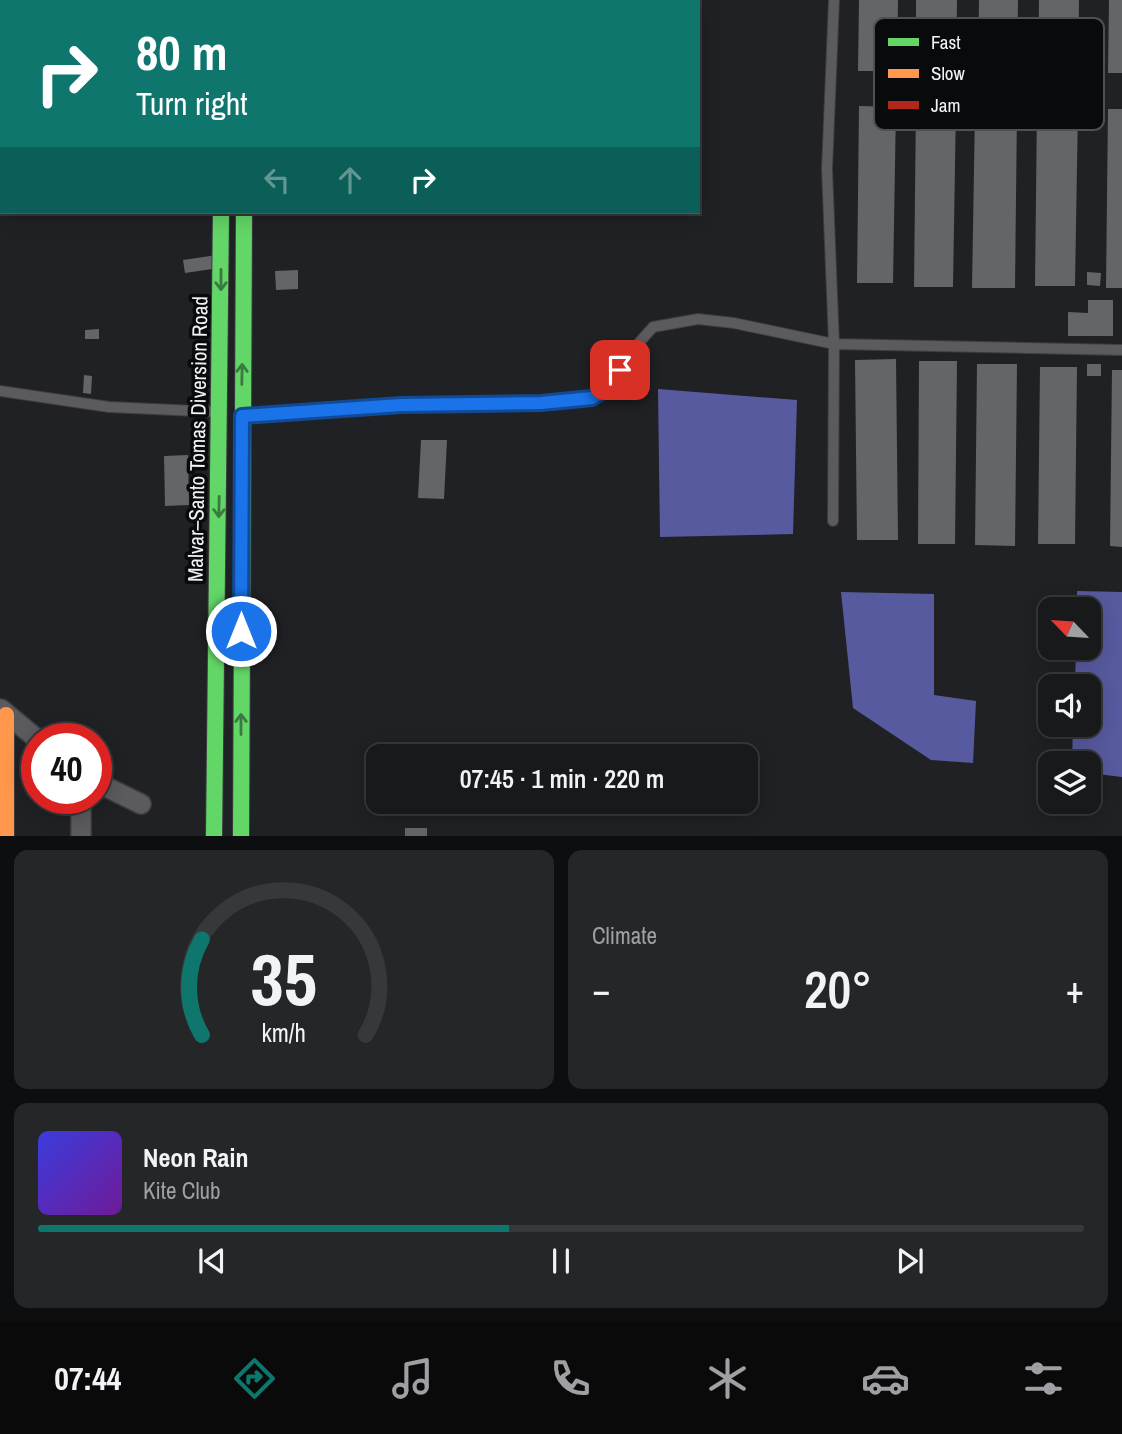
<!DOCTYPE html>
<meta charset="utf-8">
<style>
body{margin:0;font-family:"Archivo Narrow",sans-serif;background:#252628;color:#f1f3f6;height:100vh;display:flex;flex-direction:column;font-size:26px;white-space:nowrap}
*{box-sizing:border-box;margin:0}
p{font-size:23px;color:#9fa0a3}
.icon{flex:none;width:38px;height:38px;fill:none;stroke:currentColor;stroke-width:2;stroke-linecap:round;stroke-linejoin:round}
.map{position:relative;height:836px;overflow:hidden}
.details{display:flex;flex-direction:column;gap:14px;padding:14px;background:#0d0e0f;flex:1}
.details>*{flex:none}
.hud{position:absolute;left:0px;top:0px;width:700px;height:214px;box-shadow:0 4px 18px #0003,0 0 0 2px #36383a;background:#0f766e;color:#fff;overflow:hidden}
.needle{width:46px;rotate:295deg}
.fabs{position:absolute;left:1038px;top:597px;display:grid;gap:14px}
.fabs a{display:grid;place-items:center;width:63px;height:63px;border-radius:14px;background:#18191b;box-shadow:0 4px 18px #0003,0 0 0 2px #36383a;font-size:35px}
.speed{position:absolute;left:21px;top:723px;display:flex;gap:14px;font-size:35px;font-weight:700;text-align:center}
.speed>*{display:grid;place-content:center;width:91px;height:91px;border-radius:50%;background:#18191b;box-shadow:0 4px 18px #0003,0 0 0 2px #36383a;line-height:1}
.speed .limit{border:10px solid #d22;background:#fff;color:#111}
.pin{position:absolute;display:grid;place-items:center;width:60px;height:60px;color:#fff;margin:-30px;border-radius:14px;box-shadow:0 4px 10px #0006}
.me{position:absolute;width:77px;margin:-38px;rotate:0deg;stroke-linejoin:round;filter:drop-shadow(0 0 5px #0008)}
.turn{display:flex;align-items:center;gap:24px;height:147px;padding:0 21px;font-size:32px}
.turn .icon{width:91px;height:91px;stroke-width:2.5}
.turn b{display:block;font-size:49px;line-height:60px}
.lanes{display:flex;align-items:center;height:66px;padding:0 21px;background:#0003;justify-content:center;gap:35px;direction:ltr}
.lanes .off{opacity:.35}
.big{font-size:52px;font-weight:600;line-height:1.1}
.details .tile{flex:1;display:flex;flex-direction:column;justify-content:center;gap:10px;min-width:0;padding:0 24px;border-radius:14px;background:#252628}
.details .dial{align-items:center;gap:0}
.dial svg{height:182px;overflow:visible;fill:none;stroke:#36383a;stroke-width:7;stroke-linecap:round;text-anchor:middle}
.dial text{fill:#f1f3f6;stroke:none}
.song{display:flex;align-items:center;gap:21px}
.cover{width:84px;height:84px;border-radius:10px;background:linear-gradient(135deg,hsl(240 70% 55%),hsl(280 70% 35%))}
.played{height:7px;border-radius:4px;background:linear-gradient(90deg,#0f766e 45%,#36383a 45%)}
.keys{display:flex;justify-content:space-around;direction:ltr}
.heat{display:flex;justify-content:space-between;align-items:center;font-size:38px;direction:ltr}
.details .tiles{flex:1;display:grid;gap:14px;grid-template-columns:1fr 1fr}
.tile:last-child{grid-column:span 2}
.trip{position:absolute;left:366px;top:744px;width:392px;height:70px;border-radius:14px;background:#18191b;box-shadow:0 4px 18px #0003,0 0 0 2px #36383a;font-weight:600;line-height:70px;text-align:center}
.dock{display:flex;height:112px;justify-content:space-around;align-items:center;background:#0a0a0b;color:#9fa0a3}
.dock .icon{width:49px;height:49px}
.dock .selected{color:#0f766e}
.dock b{font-size:32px;color:#f1f3f6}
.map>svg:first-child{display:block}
</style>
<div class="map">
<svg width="1122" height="836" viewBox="0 0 1122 836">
<rect width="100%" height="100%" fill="#202124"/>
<path fill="#585a9f" d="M658,389L797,400L793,534L660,537Z
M1077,591L1122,592V777L1089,773L1088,763H1072L1073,725L1088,724V686H1075L1076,648H1088V609H1077Z
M841,592L934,594V695L976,701L973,763L931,760L853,708Z"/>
<path fill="#646568" d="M859,0H898L897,71H858Z
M916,0H957L956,73L916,72Z
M979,0H1018L1017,73H978Z
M1039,0H1079L1078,74H1038Z
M1109,0H1122V73H1108Z
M916,104L956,105L953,287H914Z
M859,106L896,107L893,283H857Z
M1037,107L1078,108L1075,286H1035Z
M975,109H1017L1015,288H972Z
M1108,109H1122V288H1106Z
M217,255L219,268L185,273L183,260Z
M298,270V289L276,290L275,271Z
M1087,272L1101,273L1100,286L1087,285Z
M1088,300H1113V336H1068V312L1088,313Z
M99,329V339H85V330Z
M896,359L898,540H857L855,360Z
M919,361H957L955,544H918Z
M977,364H1017L1015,546L975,545Z
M1087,364H1101V376H1087Z
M1040,367H1077L1075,544H1038Z
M1112,370H1122V547L1110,546Z
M84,375L92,376L91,394L83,393Z
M421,440H447L444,499L418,498Z
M188,455L189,505L165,506L164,456Z
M405,828H427V836H405Z"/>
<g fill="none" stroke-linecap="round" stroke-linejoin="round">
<defs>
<path id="lane" d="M0,391L109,407L219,412
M246,416L401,405L541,403L592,398L610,386L629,354L653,327L698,319L734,323L834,344L1122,350
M833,521L834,344L827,169L834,0"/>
<path id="street" d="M1,709L37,739
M96,782L141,804
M81,836V798"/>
<path id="fast" d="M214,836L221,212
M241,836L244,212"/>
<path id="slow" d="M247,2L248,0
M6,715V836"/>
<path id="jam" d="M222,0V2"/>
</defs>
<use href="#lane" stroke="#3c3d3f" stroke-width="12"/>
<use href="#street" stroke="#3c3d3f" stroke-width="22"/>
<use href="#fast" stroke="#3c3d3f" stroke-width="18"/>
<use href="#slow" stroke="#3c3d3f" stroke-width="18"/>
<use href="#jam" stroke="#3c3d3f" stroke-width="18"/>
<use href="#lane" stroke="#5b5b5d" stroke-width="10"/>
<use href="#street" stroke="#5b5b5d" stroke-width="19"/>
<use href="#fast" stroke="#63d668" stroke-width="16"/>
<use href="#slow" stroke="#ff974d" stroke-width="16"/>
<use href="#jam" stroke="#b3261e" stroke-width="16"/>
</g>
<defs><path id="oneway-shaft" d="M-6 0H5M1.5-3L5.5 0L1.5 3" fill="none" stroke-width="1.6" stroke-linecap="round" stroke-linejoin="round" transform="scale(1.75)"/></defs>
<g stroke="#3a7a3f">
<use href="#oneway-shaft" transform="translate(221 280) rotate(90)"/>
<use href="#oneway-shaft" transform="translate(242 374) rotate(-89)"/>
<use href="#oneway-shaft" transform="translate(219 507) rotate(91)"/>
<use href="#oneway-shaft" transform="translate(241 724) rotate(-90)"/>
</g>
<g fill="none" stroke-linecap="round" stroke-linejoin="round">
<defs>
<path id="route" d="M241,631L242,416L401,405L541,403L592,398L610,386L620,370"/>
</defs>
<use href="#route" stroke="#114b97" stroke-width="18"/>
<use href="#route" stroke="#1a73e8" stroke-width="12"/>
</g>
<g text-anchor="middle" stroke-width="7" stroke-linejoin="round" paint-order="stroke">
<g font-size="21" fill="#f2f3f7" stroke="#090a0c">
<text transform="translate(198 439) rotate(-89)" y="7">Malvar–Santo Tomas Diversion Road</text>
</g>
</g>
<rect x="874" y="18" width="230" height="112" rx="10" fill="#090a0c" stroke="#4f5052" stroke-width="2"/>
<rect x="888" y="38" width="31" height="8" fill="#63d668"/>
<rect x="888" y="69" width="31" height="9" fill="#ff974d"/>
<rect x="888" y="101" width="31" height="8" fill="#b3261e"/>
<g font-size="19" fill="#f2f3f7">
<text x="931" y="49">Fast</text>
<text x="931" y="80">Slow</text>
<text x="931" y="112">Jam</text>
</g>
</svg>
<div class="fabs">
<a><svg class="needle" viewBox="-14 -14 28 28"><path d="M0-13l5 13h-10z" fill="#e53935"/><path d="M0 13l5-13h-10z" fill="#9fa0a3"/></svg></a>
<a><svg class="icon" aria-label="sound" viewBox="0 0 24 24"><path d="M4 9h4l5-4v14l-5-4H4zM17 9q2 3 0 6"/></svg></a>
<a><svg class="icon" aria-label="layers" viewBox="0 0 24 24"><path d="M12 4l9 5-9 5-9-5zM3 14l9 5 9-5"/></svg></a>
</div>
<div class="speed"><div class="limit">40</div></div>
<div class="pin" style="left:620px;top:370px;background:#d93025"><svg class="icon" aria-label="arrive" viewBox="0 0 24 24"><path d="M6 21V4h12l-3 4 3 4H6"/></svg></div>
<svg class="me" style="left:241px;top:631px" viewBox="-20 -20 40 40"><circle r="17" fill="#1a73e8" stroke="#fff" stroke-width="3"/><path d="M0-11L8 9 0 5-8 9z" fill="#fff"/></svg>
<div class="trip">07:45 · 1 min · 220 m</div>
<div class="hud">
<div class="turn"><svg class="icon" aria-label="right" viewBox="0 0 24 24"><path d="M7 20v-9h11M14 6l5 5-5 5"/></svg><div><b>80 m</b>Turn right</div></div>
<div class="lanes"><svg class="icon off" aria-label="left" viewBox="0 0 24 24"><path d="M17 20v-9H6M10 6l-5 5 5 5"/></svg><svg class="icon off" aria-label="ahead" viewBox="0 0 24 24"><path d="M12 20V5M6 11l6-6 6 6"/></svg><svg class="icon" aria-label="right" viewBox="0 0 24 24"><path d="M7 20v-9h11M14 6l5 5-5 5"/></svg></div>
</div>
</div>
<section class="details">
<div class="tiles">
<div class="tile dial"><svg viewBox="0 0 100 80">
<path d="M14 69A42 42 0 1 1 86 69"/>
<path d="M14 69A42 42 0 0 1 14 27" stroke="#0f766e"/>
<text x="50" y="56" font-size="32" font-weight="700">35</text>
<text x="50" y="72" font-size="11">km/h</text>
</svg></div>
<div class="tile"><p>Climate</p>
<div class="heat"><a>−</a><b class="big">20°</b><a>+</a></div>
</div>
<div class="tile">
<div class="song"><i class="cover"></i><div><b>Neon Rain</b><p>Kite Club</p></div></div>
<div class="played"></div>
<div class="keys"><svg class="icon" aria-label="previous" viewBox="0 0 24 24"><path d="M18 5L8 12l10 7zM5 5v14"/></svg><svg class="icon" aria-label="pause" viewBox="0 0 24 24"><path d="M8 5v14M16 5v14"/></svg><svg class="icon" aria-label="next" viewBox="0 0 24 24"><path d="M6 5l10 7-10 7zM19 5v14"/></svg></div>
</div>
</div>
</section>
<nav class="dock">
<b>07:44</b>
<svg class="icon selected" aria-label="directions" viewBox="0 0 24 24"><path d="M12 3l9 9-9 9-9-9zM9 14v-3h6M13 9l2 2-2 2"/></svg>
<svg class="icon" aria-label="music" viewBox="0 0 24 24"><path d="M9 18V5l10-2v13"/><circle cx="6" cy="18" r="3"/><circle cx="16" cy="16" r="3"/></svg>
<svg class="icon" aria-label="phone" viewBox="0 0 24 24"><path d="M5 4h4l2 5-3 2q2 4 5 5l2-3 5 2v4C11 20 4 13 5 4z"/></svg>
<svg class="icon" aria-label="climate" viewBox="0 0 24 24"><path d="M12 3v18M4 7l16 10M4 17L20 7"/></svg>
<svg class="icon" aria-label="car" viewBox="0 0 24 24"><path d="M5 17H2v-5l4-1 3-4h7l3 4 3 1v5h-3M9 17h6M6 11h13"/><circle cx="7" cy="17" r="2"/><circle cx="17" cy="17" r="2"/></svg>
<svg class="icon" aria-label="filters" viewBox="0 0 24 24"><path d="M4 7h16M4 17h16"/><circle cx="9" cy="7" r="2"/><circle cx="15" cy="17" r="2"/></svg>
</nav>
